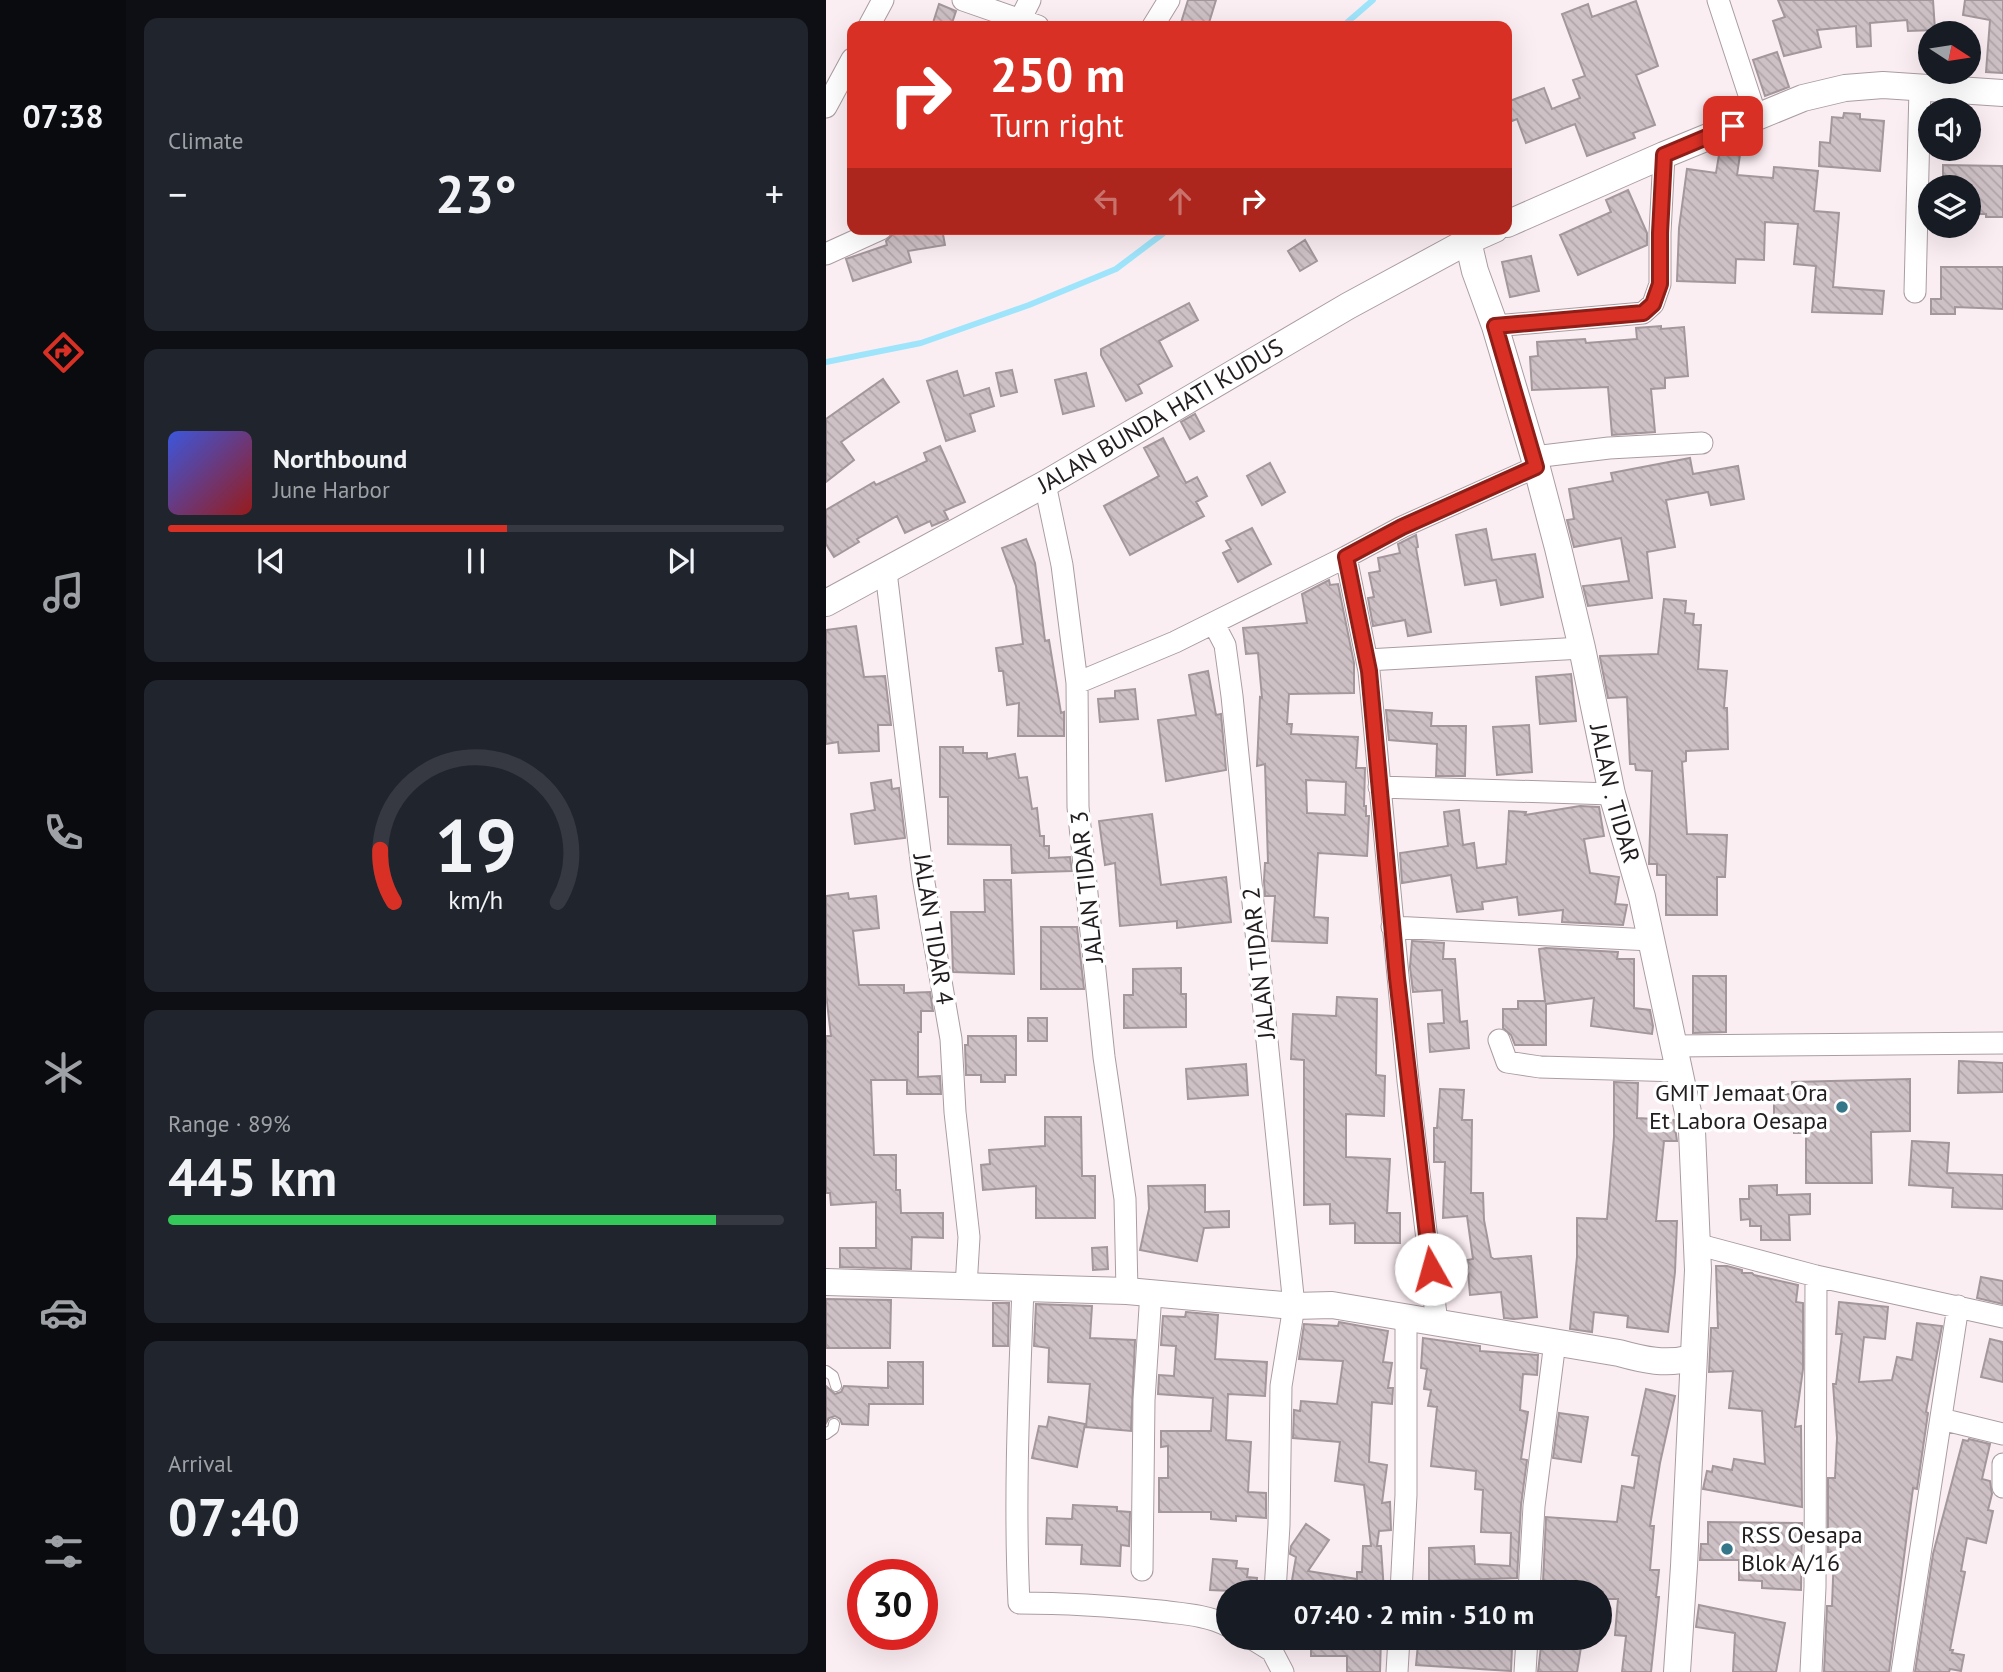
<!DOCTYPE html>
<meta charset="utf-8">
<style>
body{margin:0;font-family:"PT Sans",sans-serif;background:#20242c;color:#f1f3f6;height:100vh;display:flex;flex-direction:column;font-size:26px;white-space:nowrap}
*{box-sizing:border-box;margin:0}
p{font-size:23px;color:#9ea1a6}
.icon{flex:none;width:38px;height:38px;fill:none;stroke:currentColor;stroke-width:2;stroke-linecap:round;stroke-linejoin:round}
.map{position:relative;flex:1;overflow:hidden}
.side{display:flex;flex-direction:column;gap:18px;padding:18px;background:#0d0f14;width:700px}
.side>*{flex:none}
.hud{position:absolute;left:21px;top:21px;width:665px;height:214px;border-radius:14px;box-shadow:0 7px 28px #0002;background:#d93025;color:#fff;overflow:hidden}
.needle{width:46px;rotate:102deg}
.controls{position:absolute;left:1092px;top:21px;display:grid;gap:14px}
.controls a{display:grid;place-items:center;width:63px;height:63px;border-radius:50%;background:#171b24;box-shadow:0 7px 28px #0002;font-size:35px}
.speed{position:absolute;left:21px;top:1559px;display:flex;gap:14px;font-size:35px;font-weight:700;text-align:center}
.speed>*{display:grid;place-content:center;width:91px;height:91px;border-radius:50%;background:#171b24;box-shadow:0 7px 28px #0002;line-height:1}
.speed .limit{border:10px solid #d22;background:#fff;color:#111}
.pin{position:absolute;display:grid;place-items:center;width:60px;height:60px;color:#fff;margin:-30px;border-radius:14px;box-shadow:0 4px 10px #0006}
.me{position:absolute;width:77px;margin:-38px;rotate:353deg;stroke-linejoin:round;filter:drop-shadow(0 0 5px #0008)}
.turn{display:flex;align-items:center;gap:24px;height:147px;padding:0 28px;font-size:32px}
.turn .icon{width:91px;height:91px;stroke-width:2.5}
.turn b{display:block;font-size:49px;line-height:60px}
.lanes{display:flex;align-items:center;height:66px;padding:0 28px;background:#0003;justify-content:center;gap:35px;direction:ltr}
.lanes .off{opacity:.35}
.big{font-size:52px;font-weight:700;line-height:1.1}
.side .card{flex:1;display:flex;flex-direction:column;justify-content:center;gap:10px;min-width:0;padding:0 24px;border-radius:14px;background:#20242c}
.side .dial{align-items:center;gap:0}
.dial svg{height:182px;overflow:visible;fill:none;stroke:#363941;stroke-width:7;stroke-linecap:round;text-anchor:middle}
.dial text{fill:#f1f3f6;stroke:none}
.song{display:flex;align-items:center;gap:21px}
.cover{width:84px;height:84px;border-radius:10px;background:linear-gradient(135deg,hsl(230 70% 55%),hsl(0 70% 35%))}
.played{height:7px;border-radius:4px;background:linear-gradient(90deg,#d93025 55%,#363941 55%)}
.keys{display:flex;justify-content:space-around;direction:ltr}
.heat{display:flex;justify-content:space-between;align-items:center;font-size:38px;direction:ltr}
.charge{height:10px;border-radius:5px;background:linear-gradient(90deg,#34c759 89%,#363941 0)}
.trip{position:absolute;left:390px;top:1580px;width:396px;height:70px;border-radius:35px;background:#171b24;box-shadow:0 7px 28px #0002;font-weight:700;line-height:70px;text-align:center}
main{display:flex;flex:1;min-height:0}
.menu{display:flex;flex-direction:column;width:126px;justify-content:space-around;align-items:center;background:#090b0e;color:#9ea1a6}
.menu .icon{width:49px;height:49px}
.menu .current{color:#d93025}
.menu b{font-size:32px;color:#f1f3f6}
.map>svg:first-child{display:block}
</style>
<main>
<nav class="menu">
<b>07:38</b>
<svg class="icon current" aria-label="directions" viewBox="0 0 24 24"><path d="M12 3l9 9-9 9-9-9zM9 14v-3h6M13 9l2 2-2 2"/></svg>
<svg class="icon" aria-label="music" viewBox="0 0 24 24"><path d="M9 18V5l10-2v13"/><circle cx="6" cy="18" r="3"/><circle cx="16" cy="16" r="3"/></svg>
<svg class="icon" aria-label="phone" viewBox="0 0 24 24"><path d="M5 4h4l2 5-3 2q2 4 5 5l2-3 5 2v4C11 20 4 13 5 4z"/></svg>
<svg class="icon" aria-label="climate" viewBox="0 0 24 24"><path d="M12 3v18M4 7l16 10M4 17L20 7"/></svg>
<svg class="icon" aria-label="car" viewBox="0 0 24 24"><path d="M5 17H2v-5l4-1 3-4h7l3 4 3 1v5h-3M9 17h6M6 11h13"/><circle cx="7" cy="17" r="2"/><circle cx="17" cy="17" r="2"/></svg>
<svg class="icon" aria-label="filters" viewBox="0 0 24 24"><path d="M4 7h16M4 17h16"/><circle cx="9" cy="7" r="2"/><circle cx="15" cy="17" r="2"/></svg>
</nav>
<section class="side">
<div class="card"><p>Climate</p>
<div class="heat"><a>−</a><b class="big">23°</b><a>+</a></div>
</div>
<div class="card">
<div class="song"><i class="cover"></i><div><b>Northbound</b><p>June Harbor</p></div></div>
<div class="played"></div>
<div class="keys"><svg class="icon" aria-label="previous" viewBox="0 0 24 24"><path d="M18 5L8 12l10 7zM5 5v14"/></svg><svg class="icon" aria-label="pause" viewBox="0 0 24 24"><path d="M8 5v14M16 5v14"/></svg><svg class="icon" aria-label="next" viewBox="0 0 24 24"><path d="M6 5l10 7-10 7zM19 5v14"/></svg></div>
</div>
<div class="card dial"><svg viewBox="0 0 100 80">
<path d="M14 69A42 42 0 1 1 86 69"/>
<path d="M14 69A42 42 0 0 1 8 46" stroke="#d93025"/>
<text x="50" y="56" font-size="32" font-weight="700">19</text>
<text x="50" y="72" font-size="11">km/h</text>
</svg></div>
<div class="card"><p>Range · 89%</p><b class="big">445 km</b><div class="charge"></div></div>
<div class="card"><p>Arrival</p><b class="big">07:40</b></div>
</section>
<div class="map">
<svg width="1177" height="1672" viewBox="0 0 1177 1672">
<defs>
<pattern id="building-back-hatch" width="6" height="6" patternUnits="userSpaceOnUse" patternTransform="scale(1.75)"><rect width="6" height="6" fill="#cec1c6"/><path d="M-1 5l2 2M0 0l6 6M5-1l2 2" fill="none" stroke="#b1a5aa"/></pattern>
</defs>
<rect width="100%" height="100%" fill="#fbeef3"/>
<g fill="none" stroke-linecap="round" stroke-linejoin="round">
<path stroke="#9ee5fc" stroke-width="6" d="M517,26L547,0
M0,362L95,343L203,305L290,269L343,229"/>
</g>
<path fill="url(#building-back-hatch)" stroke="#a3979c" stroke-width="2" fill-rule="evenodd" d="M362,0H390L382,26H354Z
M952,0H1107L1109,30L1082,31L1081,20L1044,23L1045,46L1031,47L1030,26L991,30L995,47L958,56L947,21L959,17Z
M1139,0H1177V73L1160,72L1164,20L1137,15Z
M810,1L832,66L810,75L829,125L807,133L809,138L761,156L749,124L700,143L691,119L681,123V102L718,88L726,109L754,98L747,80L759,76L736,14L762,4L766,17Z
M113,4L130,11L125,26H106Z
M951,52L963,87L939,96L927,60Z
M1018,113L1034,114V119L1058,121L1054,171L993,166L994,142L1004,143L1006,117L1017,118Z
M916,141L911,175L947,178L948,167L992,171L988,211L1013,213L1007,287L1058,291L1056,314L986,312L990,266L968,264L972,224L939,222L938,260L910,259L909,283L851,281L853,228L861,169L890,173L894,149Z
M1117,165L1177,166V217H1160V214H1143V187H1117Z
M802,190L821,233V245L752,275L734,235L785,212L780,200Z
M99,229H116L119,245L82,251L85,262L27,281L20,259L61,245L60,241L67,234Z
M479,240L491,261L474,271L462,251Z
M705,256L713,291L684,297L676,262Z
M1115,267H1177V309L1129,307V314H1105V299H1115Z
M363,303L372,320L333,341L346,366L312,385L316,393L300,401L275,355V349Z
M835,326V329L858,327L862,376L839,378V388L825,389L829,432L786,435L782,387L706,390L704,357L712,356L711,342L759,339L760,343L811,339L810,328Z
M186,370L191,392L175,396L170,373Z
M131,371L138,396L163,388L168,406L144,414L149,431L120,441L101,381Z
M260,373L268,406L237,414L229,380Z
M57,379L73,402L15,442L28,460L0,482V419Z
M369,414L378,431L364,439L355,422Z
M337,438L360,483L371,477L381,496L370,502L378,516L304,555L278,506L333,476L318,448Z
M114,446L139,502L118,511L122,519L115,522L106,526L104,521L79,533L71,516L31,539L33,542L8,557L0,544V510L48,482L50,485L101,461L98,453Z
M864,458L867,474L912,466L918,499L885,505L882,492L840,500L849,547L821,552L826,598L762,606L757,586L803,581L795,538L748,547L741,520L748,519L743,489L787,481L785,473Z
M444,463L459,492L436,505L421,476Z
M426,528L445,564L412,582L397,553L405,549L400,541Z
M660,529L666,560L709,554L717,597L675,605L670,580L639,585L630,535Z
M590,535L592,547L590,548L605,632L582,636L579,620L547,626L542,598L548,597L543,573L554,571L552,558L574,553L572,544Z
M200,539L209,563L219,641L223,640L235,713L238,712V736H192L193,703L181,705L177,671H173L170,648L197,644L190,586L176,548Z
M503,580L504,585L512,584L528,663V693L463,694L461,724H466L465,734L532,737L530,768H539L538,806H540V816H543L541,856L492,853L488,917L502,918L501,943L446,941L449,896H439L438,881L439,863H442L439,764L431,766L434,697L436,698L432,653L420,654L417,628L481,623L476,594ZM480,780L520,782L519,815L481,813Z
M838,599L860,601L859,613L868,614L867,625H875L872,669L901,671L898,708H901L902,749L860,751V761L856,762L861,834L901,835L899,877H891V915H840V875H831V864H823L826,771L810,770L809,764H804L801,697L782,698L774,658V656L832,654Z
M30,626L38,677L59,676L65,725H52L53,751L13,753L12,742L0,744V630Z
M382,671L390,715L395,714L400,770L340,781L332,720L370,715L363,675Z
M745,674L750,721L714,724L710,677Z
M309,689L312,719L274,722L272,699L289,698V691Z
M560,710L606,713L605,726H640L639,776H610L611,744L563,740Z
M703,725L706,772L671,775L667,727Z
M114,747H137V753H161V759L189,754L193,778L201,777L206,809L211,808L214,836H218V846H223V858L244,857L246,871L186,873L185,845L122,844V797H114Z
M65,780L66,789L73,788L79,838L29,844L25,814L49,810L45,783Z
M754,806L773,807L778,836L758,839L764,873L793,877L789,904L801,905L797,925L736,922L737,910L693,915L691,897L656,902L657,909L631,912L625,875L576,883L574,853L622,846L618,812L633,810L637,845L648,843L651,868L680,864L683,811L700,812L699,815Z
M326,814L335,885L400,877L405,922L351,928V921L294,926L289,863L279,865L273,821Z
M158,880H185L188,974L127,972L125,912H159Z
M22,893L23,899L50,896L53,928L27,931L33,985H78V993L104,992L107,1011H95V1032H92V1077L114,1076L115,1094H81V1080H45L48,1155H70V1190H74L75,1213H117V1238L86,1237L85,1269L14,1267V1248H50V1202L5,1205L4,1193H0V1036H5L0,994V896Z
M215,927H251L258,989H215Z
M586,941L618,943L617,959H629L634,1022L641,1021L643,1048L604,1052L602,1024L618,1023L616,990L587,992L584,967Z
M720,948L792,952L791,959H808V1008L824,1010L827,1026L826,1034L765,1026L768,998L720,1004V1045H689L685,1035L677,1028V1009H692V1001H719L713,949Z
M355,968V994H360V1027L298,1028V995H307V969Z
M867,976H900V1032L867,1033Z
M511,997L551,999L550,1075L559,1076L558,1116L520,1114V1157L564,1159L561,1213H574V1243H529V1223L504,1224V1204L478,1205V1060L465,1059L467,1014L510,1016Z
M202,1018H221V1041H202Z
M142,1036H190V1075H179V1082H155V1075H140L139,1045H142Z
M1133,1061L1177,1063V1092L1132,1093Z
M420,1064L422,1095L362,1099L360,1069Z
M1084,1079V1131L1045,1132L1046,1183H980V1133H968L967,1121H948V1094H967L966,1082Z
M788,1082L812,1083L811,1118L848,1120L851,1141H838L830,1221H851L849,1272L842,1332L801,1327L802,1316L768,1312L766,1332L744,1329L751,1257V1218L781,1219L788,1137Z
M614,1089L638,1090L636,1120H646L645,1193H657L658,1220L665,1257L668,1259L705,1256L711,1317L688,1319L678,1318L675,1292L644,1295L641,1260L647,1259L641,1216L617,1218L619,1162H608V1128H611Z
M219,1117H255L256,1176H269V1218H210V1186L157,1190L155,1165L164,1164L163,1150L219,1146Z
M1086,1141L1123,1143L1121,1173L1177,1175V1209L1126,1207L1127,1188L1083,1185Z
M379,1185V1212L403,1211V1227L378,1228L371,1261L314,1250L323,1209L322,1186Z
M951,1185V1195L984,1194V1214L963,1215L964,1240H935V1226H924V1219L915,1220L914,1199H923V1186Z
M281,1247L282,1269L267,1270L266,1248Z
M890,1266H901L916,1270V1273H926L928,1275L972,1285L970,1302L977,1303V1369L969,1427L975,1426L976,1507L877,1489L881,1471L886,1472L887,1466L906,1470L908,1459L939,1464L936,1411L903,1408L907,1371L883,1372L885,1328H892Z
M1155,1277L1177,1281V1304L1151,1298Z
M0,1299L65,1300L64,1348H0Z
M1013,1302L1062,1307L1059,1339L1038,1337L1033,1382L1066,1380L1071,1357L1086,1360L1091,1323L1116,1326L1100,1412L1102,1413L1091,1489L1087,1488L1063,1672H998L1001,1606H1006L1008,1552H1002V1478H1009L1011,1438L1007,1384H1010L1016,1334H1010Z
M167,1303H183L182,1346H167Z
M210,1304L266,1306L264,1338L309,1340L305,1431L260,1427L264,1384L222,1382L223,1348L208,1346Z
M360,1312L392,1315L389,1359L441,1362L439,1396L402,1394L400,1440L425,1442L422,1492L440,1493V1518L410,1516V1521L385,1519V1512H333V1478H342V1446L335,1447V1431H385L387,1398L332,1394L333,1375L348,1376L350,1346L335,1345L337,1316L359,1317Z
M513,1322L562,1331L557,1362L566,1363L562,1388H567L566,1404L546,1402L543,1462L561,1465L556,1503L564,1502L565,1530L553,1531L551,1546H555L558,1592H464L470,1557L464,1554L465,1546L480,1524L503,1540L482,1571L531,1579V1572H536L537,1546H545L538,1485L509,1481L514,1442L467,1438L468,1410L474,1411L475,1401L511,1404L517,1361L473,1359L478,1324L512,1326Z
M597,1338L654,1346V1351L712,1355L711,1375L697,1374L694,1410L702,1412L695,1459L701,1460L695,1505L691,1578L603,1581V1548L648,1546L649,1564L684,1566L685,1533L655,1532L657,1490L649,1489L650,1471L605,1466L611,1407L602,1406L605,1390L598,1389L601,1369L595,1368Z
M1164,1339L1177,1342V1382L1155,1377Z
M62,1362H97V1404H43L42,1425L16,1424L14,1419L9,1416L3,1418L0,1423V1386L9,1394L15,1392L18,1386L62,1388Z
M820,1389L849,1396L834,1463L824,1526H828L824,1570H833L830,1597H833L825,1672H796L800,1636L789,1635L792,1599H777V1592H733V1582H717L720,1517L791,1522L796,1486L808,1488L813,1456L806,1455Z
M733,1413L762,1417L755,1462L727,1458Z
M223,1417L259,1424L251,1467L206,1458L213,1426L221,1427Z
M1143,1439L1164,1444L1156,1479L1164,1481L1166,1494L1162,1510L1167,1511L1160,1543L1141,1538L1135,1571L1139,1572L1124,1650H1127L1126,1653L1138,1655L1135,1671L1124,1669L1123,1672H1089L1107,1554L1137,1440L1142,1441Z
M247,1505L291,1507V1511L304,1512L303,1546L295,1545L294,1566L255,1564L256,1545L220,1544L221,1518L246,1519Z
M882,1522L976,1523L975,1590L936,1588V1581L913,1580V1560H874L875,1544H882Z
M387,1559L411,1561L410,1568L422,1569L421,1577L431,1578L430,1592L384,1590Z
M873,1605L959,1623L950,1672H907L909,1633L870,1627Z
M485,1638H555L554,1672H521V1656H485Z
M599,1638H637L636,1646L686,1648L685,1671L590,1665L592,1644H598Z
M716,1638L756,1641L751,1672H712Z"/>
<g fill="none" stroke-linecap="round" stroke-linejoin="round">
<defs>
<path id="service" d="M0,1371L7,1376L10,1386
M0,1434L7,1429L8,1424"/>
<path id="minor" d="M137,0L212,26
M892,0L930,116
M43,26L57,0
M191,26L204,0
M327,26L343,0
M0,107L26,59
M0,254L55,229
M1089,292L1094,88
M669,326L817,313L827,304L834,284V233L838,155
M708,457L783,448L876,443
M219,484L236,565L251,683L252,807L278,1057L299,1199L301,1291
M520,557L543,671L582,1081L611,1323
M60,572L97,877L125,1039L129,1112L143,1237L140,1287
M388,624L399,645L406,696L468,1306L455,1386L453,1525L449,1592
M541,660L756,648
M251,683L349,642L520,557L576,527L710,467
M553,787L786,794
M566,927L825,940
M673,1040L681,1062L714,1067L855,1071
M849,1046L1177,1043
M870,1244L990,1276L1177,1317
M197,1288C193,1393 188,1499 193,1603C242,1603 286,1606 334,1611C357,1614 382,1615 402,1626
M1115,1419L1177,1434
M1177,1464V1487
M316,1570L318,1400L325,1292
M575,1592L580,1495V1318
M703,1592L708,1506L729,1342
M425,1638L446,1651L457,1672
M571,1672L573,1638
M699,1672L701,1638
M985,1672L989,1587L990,1276
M1076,1672L1132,1306"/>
<g id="tertiary">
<path d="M681,224L838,155L977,98L1019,88L1057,85L1177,93"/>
<path id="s1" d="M642,241L649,271L669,326L708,457L732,548L756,648L786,794L816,897L866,1131L872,1270L858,1566L851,1672"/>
<path id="s2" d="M0,603L219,484L522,306L642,241L669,229"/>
<path d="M0,1282L301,1291L468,1306L506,1305L793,1353C818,1360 840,1365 866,1358"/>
</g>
</defs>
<use href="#service" stroke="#aa9da2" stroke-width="12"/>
<use href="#minor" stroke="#aa9da2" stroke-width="23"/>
<use href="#tertiary" stroke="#aa9da2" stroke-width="28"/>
<use href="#service" stroke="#fff" stroke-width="10"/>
<use href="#minor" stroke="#fff" stroke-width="21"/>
<use href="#tertiary" stroke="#fff" stroke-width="26"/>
</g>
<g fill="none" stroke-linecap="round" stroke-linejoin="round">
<defs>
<path id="route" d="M605,1269L571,978L543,671L520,557L576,527L710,467L669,326L817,313L827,304L834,284V233L838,155L907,126"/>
</defs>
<use href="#route" stroke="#8d1f18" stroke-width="18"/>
<use href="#route" stroke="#d93025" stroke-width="12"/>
</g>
<g fill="#357689" stroke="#fff" stroke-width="2.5">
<circle cx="1016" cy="1107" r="7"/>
<circle cx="901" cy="1549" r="7"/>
</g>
<g text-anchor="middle" stroke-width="7" stroke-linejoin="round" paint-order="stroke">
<g font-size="24" fill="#221d1f" stroke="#fff">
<text dy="8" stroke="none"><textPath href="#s2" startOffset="383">JALAN BUNDA HATI KUDUS</textPath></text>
<text dy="8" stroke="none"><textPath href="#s1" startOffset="572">JALAN . TIDAR</textPath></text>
<text transform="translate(261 887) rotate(-96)" y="8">JALAN TIDAR 3</text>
<text transform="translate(107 929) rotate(81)" y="8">JALAN TIDAR 4</text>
<text transform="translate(433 963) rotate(-96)" y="8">JALAN TIDAR 2</text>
</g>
<g font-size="24" fill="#221d1f" stroke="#fff" text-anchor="end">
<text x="1002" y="1101">GMIT Jemaat Ora<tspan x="1002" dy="28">Et Labora Oesapa</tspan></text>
<text x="915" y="1543" text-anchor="start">RSS Oesapa<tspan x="915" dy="28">Blok A/16</tspan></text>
</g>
</g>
</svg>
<div class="controls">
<a><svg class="needle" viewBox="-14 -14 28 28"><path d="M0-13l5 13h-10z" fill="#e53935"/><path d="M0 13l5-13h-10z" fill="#9ea1a6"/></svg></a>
<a><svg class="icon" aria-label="sound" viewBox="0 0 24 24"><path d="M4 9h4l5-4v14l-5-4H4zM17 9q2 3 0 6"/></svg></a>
<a><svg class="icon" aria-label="layers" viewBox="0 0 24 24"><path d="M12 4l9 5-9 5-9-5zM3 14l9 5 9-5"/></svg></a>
</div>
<div class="speed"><div class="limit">30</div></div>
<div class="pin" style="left:907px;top:126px;background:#d93025"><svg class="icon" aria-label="arrive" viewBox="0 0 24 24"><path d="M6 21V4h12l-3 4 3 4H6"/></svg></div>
<svg class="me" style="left:605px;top:1269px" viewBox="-20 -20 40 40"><circle r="19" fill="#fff"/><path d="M0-13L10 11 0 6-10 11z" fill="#d93025"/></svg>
<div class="trip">07:40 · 2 min · 510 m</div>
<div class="hud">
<div class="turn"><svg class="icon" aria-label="right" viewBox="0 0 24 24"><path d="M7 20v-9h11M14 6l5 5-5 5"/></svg><div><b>250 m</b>Turn right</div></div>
<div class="lanes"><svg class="icon off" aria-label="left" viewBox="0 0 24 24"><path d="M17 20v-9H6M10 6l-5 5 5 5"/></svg><svg class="icon off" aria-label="ahead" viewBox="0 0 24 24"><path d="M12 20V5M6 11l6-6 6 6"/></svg><svg class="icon" aria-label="right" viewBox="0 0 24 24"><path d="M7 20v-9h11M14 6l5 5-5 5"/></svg></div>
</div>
</div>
</main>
